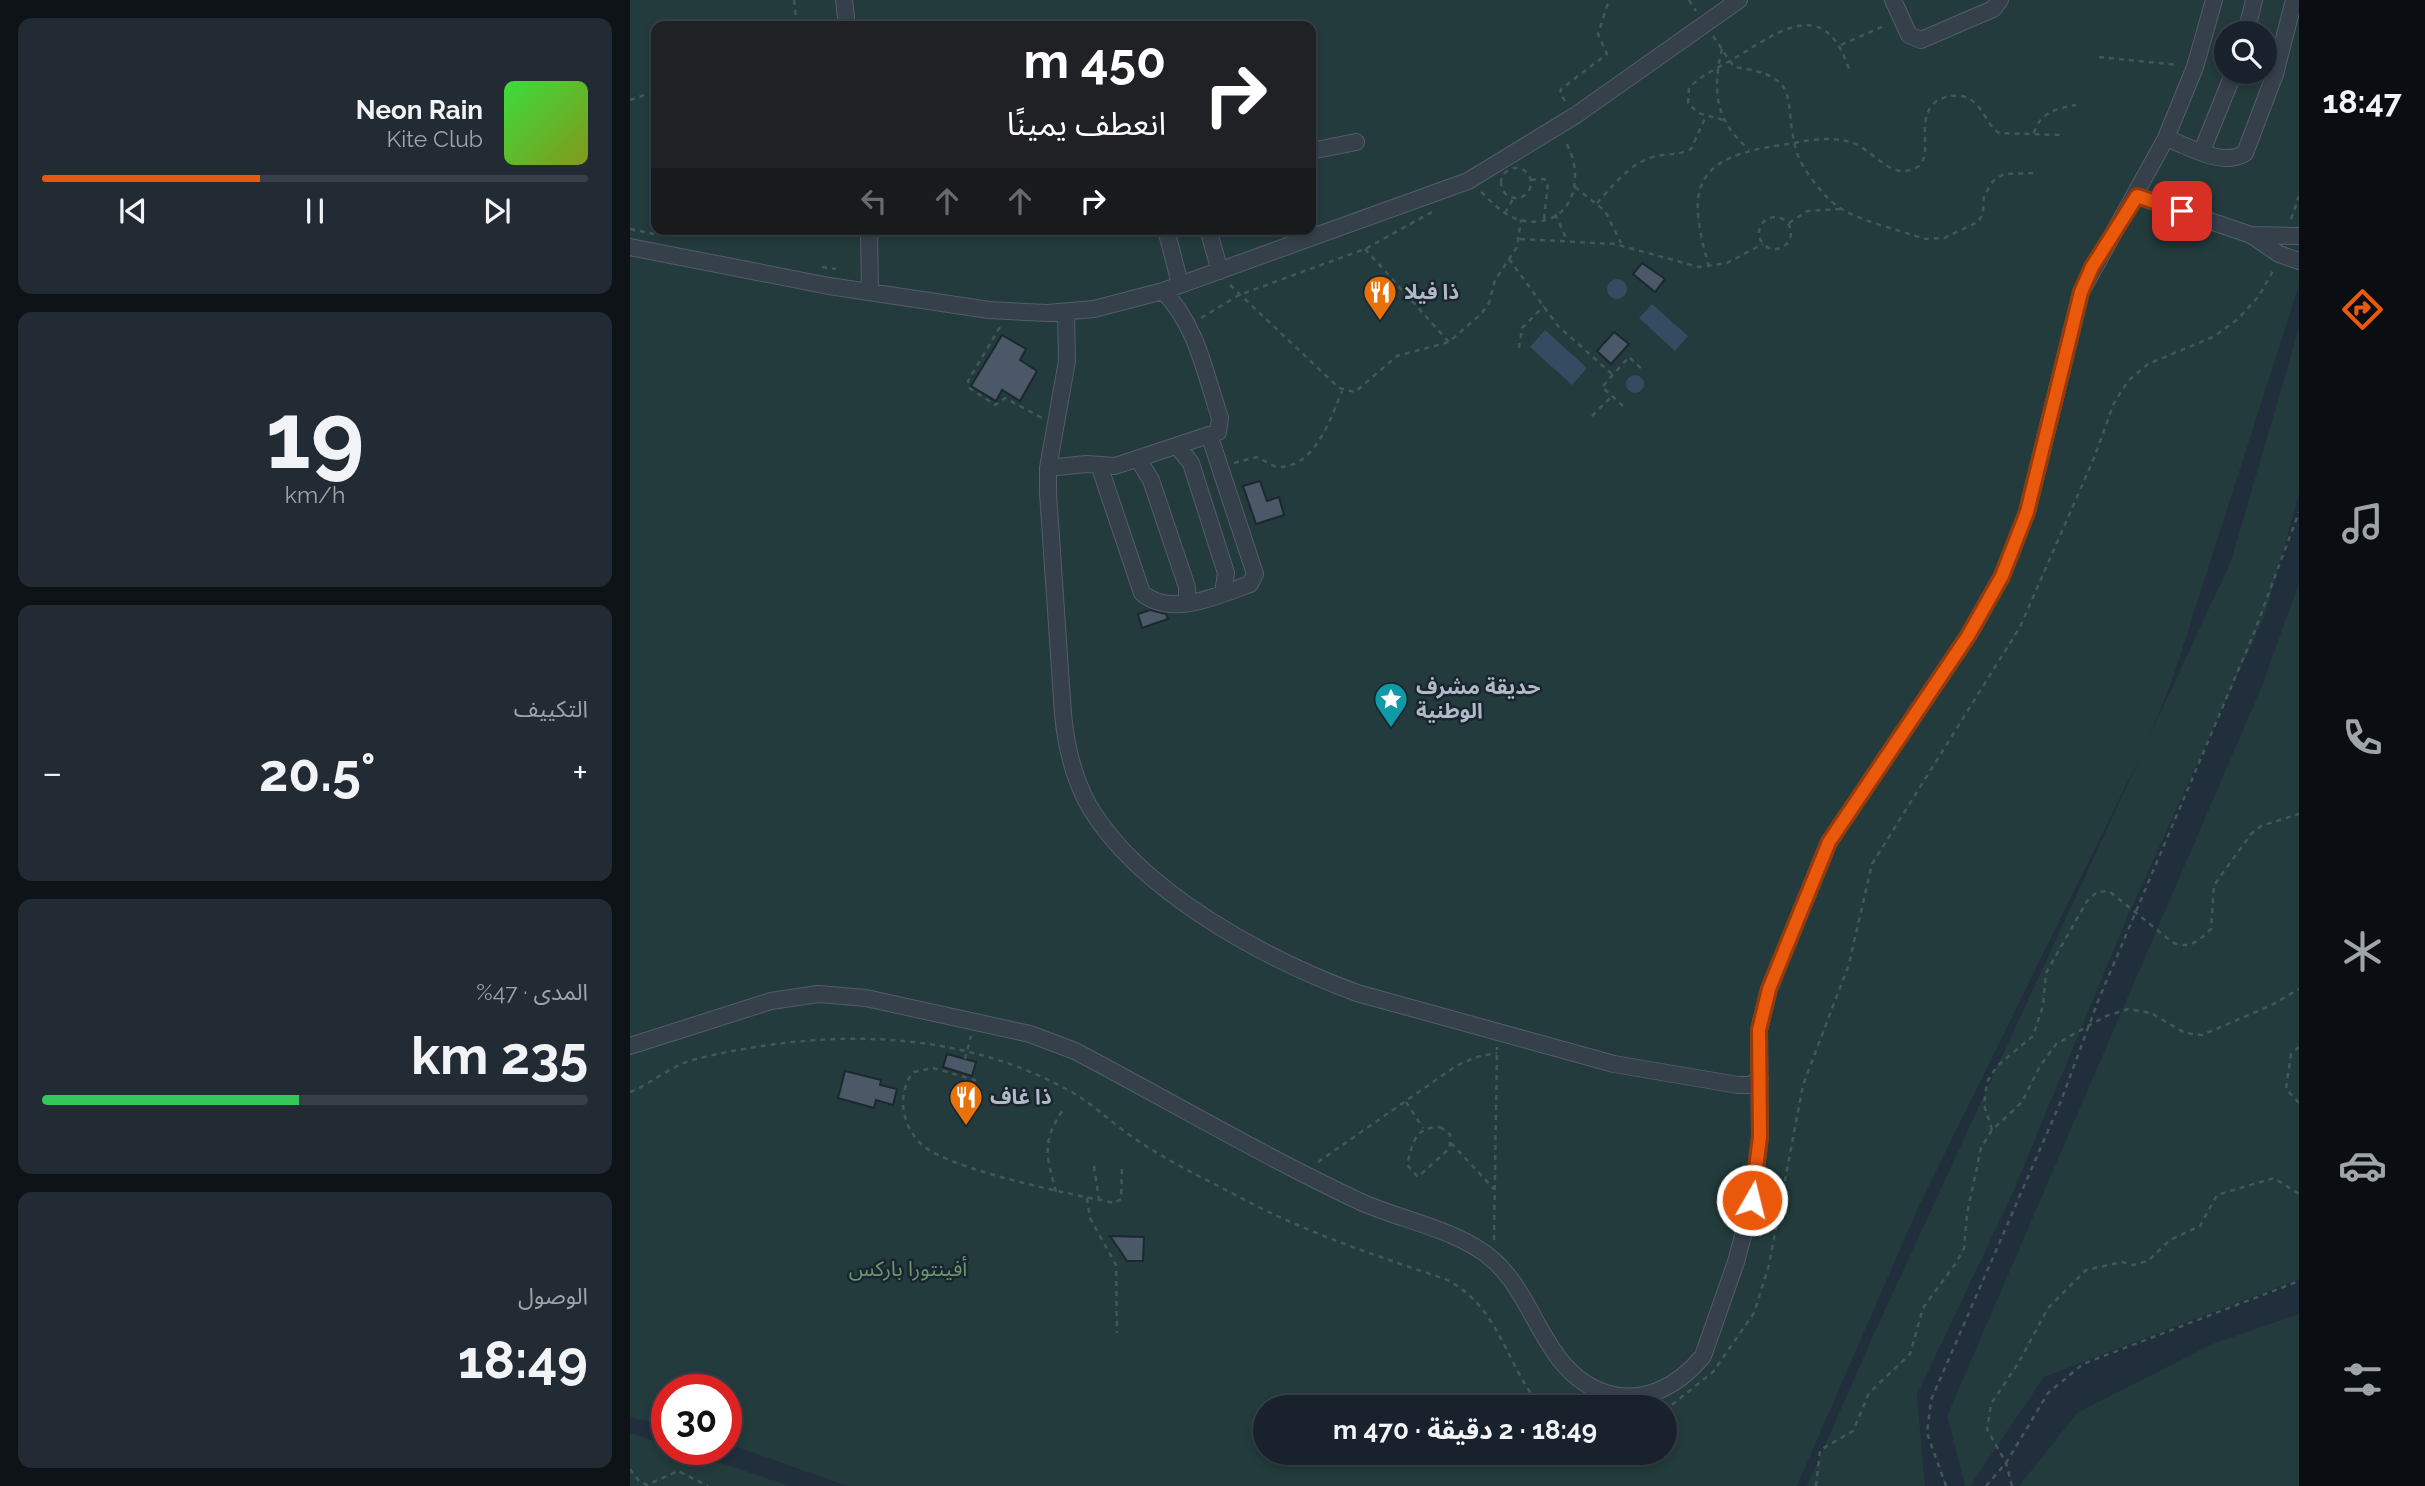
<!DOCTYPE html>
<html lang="ar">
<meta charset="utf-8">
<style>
body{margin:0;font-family:Raleway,"Noto Sans Arabic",sans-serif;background:#222a34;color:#f1f3f6;direction:rtl;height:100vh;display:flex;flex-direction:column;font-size:26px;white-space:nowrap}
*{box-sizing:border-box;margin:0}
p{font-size:23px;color:#9fa4a9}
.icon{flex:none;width:38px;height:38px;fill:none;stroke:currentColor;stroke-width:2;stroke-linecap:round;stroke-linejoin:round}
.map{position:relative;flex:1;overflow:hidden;direction:ltr}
.drawer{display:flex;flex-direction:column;gap:18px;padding:18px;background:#0e1318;width:630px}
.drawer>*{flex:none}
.hud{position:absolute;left:21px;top:21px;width:665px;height:214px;border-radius:14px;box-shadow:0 4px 10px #0003,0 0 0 2px #373f48;direction:rtl;background:#202124;color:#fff;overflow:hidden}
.buttons{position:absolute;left:1584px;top:21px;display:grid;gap:14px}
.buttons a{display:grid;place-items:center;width:63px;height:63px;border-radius:50%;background:#19222c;box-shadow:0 4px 10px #0003,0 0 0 2px #373f48;font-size:35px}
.speed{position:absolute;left:21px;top:1374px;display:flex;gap:14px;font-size:35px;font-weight:700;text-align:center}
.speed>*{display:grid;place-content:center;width:91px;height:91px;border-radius:50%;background:#19222c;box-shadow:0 4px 10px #0003,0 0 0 2px #373f48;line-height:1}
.speed .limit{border:10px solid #d22;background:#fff;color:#111}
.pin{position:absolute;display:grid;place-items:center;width:60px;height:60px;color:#fff;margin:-30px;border-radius:14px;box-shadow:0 4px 10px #0006}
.me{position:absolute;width:77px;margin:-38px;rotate:8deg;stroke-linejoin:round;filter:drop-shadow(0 0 5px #0008)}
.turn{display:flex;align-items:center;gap:24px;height:147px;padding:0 35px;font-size:32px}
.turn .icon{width:91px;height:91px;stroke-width:2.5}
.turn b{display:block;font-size:49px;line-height:60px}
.lanes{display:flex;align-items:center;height:66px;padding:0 35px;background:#0003;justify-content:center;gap:35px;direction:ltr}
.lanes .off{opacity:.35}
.big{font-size:52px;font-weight:700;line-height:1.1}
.drawer .card{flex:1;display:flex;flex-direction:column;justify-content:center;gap:10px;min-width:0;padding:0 24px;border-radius:14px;background:#222a34}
.drawer .dial{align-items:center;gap:0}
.dial b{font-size:91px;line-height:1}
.song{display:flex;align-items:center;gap:21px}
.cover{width:84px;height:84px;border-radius:10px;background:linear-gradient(135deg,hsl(120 70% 55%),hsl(70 70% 35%))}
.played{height:7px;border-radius:4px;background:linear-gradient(90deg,#ea580c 40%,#373f48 40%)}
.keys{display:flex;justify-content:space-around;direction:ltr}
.heat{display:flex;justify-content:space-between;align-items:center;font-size:38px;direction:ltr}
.charge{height:10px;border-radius:5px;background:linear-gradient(90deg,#34c759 47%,#373f48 0)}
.trip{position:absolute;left:623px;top:1395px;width:424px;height:70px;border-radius:35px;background:#19222c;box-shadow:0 4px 10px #0003,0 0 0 2px #373f48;font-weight:700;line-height:70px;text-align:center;direction:rtl}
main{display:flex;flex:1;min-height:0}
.menu{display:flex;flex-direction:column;width:126px;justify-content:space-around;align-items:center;background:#0a0e12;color:#9fa4a9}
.menu .icon{width:49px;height:49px}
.menu .active{color:#ea580c}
.menu b{font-size:32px;color:#f1f3f6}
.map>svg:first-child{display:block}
</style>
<main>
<nav class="menu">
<b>18:47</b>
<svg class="icon active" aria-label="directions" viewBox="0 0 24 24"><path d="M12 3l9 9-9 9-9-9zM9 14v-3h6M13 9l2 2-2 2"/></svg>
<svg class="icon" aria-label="music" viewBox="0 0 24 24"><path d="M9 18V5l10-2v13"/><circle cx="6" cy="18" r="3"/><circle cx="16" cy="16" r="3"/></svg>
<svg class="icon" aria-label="phone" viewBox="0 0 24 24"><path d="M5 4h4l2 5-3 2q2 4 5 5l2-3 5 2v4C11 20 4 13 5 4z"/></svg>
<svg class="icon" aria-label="climate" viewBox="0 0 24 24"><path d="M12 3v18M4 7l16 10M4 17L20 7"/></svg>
<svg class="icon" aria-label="car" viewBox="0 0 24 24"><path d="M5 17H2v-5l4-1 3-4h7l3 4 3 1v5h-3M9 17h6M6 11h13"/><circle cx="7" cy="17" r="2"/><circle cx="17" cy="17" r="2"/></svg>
<svg class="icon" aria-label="filters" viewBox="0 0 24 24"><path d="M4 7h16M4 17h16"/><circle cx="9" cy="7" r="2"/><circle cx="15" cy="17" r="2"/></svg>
</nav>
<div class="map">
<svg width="1669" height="1486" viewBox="0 0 1669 1486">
<rect width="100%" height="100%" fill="#212e3b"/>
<path fill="#233b3c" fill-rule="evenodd" d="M0,0H1669V285L1542,681L1519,737L1601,561L1669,328V494L1635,615L1500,911L1381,1197L1287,1395L1295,1486H1177L1243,1336L1513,751L1288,1208L1167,1486H217L96,1443V1390H37V1426L0,1417ZM26,26H681V229H26ZM1596,33H1634V72H1596ZM635,1407H1034V1452H635Z
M1669,583V1279L1414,1377L1340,1486H1335L1317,1416L1632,686Z
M1669,1314V1486H1389L1447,1413L1582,1344Z
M0,1433L37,1445V1449H49L160,1486H0Z"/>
<path fill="#344b62" d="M977 289a10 10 0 1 1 20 0a10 10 0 1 1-20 0Z
M1022,304L1058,336L1045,351L1009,318Z
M915,330L957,368L942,385L900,347Z
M996 384a9 9 0 1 1 18 0a9 9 0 1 1-18 0Z"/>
<path fill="#4a5867" stroke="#1c2731" stroke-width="2" d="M1012,263L1035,279L1025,292L1003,274Z
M984,332L999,344L981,364L967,351Z
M372,335L396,349L390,360L407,371L390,401L372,390L366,401L341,386Z
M630,481L637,501L649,497L654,515L626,524L613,486Z
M520,610L536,614L538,619L512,628L508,614Z
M317,1054L346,1062L342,1076L313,1067Z
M215,1071L251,1080L250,1085L267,1089L263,1105L246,1100L244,1108L208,1098Z
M480,1236L514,1237L513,1261H497Z"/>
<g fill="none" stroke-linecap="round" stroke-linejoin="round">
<defs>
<path id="minor" d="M214,0L217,26
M1263,0L1279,35L1291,40L1363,9L1370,0
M1616,33L1624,0
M1536,138C1558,146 1593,168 1615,153L1645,74L1664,0
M681,151L726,142
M1572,151L1604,72
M1507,196L1621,235L1649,254L1669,261
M239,229L240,292
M536,229L550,284
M578,229L590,271
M1621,235L1669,236
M0,247L199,286L359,310L417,313L464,309L533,291L838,181L946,115L1109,0
M436,313L437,361L418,468V493L433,714C436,746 443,777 459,806C510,892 635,959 727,993L984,1064L1108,1085H1120L1130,1079
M548,447L561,463L596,573L593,593
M508,459L521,480L557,587V603
M469,465L512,593C541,618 589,595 620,584L625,574L580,437
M418,468L456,464L485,466L588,432L590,418C575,373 567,326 533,291
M0,1046L141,1001L188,994L236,998L400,1034L445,1051C540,1101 633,1156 731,1202C771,1220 829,1230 862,1259C907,1297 913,1373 976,1393C1015,1405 1049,1385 1073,1356L1106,1262L1122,1201L1130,1137L1129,1030L1139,989L1199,842L1338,636L1372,576L1397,512L1451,292L1536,138L1565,67L1584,0"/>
</defs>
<use href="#minor" stroke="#535d69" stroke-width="18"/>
<path stroke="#415859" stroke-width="2.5" stroke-dasharray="5 5" stroke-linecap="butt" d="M164,0L167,26
M1059,0L1066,11
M1083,36L1104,67C1176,77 1151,99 1167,153C1172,168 1189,190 1201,201C1219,219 1270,230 1295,239L1314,238L1348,222L1353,214L1354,196L1363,181L1374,174L1407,173
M1211,45L1256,25
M1092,49C1082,89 1085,122 1119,149
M1469,57L1548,65
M0,100L26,91
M935,101L930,94L931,89L977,54L968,34L979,0
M1093,120L1068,113L1058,103L1059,88C1072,74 1094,65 1110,55C1156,26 1196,0 1219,69
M1404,133C1410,112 1426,109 1446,105
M871 183a15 15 0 1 1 30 0a15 15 0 1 1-30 0Z
M901,180L914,179L918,183L914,219
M945,187L975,211L991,243
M851,192C863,203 874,216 890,220C941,232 958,179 935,141
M967,203C983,186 999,164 1023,157C1036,153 1048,156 1061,149L1076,116
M875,213L883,199
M925,214L937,240
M1129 233a16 16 0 1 1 32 0a16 16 0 1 1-32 0Z
M1661,219L1669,196
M1159,223L1177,211L1211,209
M0,229L24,234
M890,239L985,244L1069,267L1097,263L1133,244
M735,249L819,342
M879,259L928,326L983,375
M192,267L206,269
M1079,267C1056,187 1063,158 1151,145C1173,142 1197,135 1220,142C1239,147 1256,173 1275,171C1314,167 1279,121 1307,101C1315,96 1323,95 1332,96C1353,101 1354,123 1369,133L1431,135
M600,285L709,388L725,392L767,356L819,342L851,314L859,303L865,280L887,247L891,220
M571,318L609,295L735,249L802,212
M370,327L338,381V387L365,405L375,398L412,418
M889,348L892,328L914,306
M993,406L972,387L999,357L1014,371
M962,416L982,396
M604,463L627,457L646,467C684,470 701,418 712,391
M1669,1047L1661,1054L1656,1089L1669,1103
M335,1059L341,1036
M342,1091L345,1080L303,1068L284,1072C276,1080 274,1090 273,1101C273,1118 280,1134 292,1145C323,1171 441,1194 484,1203L491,1199L492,1166
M0,1092C23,1083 41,1065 66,1059C190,1029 323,1027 438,1090C460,1102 478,1119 498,1134C533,1159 575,1179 613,1199C677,1233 747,1256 815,1279C870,1306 875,1364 911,1407
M776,1102L793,1128
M810,1127L820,1134V1148L788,1177L777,1165C783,1143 784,1127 810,1127Z
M1362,1130L1354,1105L1357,1082L1367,1066L1403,1036L1413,1006L1416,973L1457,901L1467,892L1479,891L1542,942C1560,950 1568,941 1581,929L1584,885L1621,834L1631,826L1669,814
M821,1143L864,1189
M688,1162L826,1066L846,1057L867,1053
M464,1166L469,1200
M426,1192C416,1154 411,1141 435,1107
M457,1198L460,1218L486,1265L487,1333
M864,1240L867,1047
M1034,1411L1083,1372L1124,1313L1139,1265L1173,1085L1219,964L1242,864L1390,627L1464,458L1484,403L1498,381L1518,364L1583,337L1608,319L1629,296L1644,269
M0,1469L9,1481L17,1485L48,1471L78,1486
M1186,1486L1190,1450L1223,1431L1239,1393L1280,1354L1293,1308L1326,1263L1334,1248L1337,1214L1351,1148L1362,1130L1392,1102L1410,1066L1426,1044L1476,1016L1498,1009L1521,1013L1555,1033L1572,1035L1642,1005L1669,989
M1316,1486L1297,1433L1301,1400L1431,1101L1468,1001L1624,633L1669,512
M1356,1486L1376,1463L1418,1393L1453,1364L1669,1281
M1382,1486L1376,1463L1357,1429L1361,1404L1389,1362L1418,1308L1456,1270L1492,1262L1503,1265L1518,1261L1540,1240L1570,1226L1587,1195L1644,1178L1669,1194"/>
<use href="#minor" stroke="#35404b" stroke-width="16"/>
</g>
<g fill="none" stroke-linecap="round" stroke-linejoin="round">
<defs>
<path id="route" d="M1122,1200L1130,1137L1129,1030L1139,989L1199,842L1338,636L1372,576L1397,512L1451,292L1462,267L1507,196L1552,211"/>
</defs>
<use href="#route" stroke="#983908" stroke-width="18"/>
<use href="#route" stroke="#ea580c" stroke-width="12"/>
</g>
<defs>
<symbol id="restaurant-pin" viewBox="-11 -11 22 30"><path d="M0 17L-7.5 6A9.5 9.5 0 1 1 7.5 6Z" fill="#e8710a" stroke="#1a252f"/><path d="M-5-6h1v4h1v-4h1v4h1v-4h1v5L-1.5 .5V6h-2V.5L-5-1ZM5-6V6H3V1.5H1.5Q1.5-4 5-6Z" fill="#fff"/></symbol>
<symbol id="sight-pin" viewBox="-11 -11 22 30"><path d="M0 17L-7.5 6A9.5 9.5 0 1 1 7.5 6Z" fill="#0f9aa8" stroke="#1a252f"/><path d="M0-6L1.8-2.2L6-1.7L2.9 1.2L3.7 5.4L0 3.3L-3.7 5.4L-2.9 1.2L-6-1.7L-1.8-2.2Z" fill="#fff"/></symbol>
</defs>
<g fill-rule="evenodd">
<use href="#restaurant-pin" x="731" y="273" width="38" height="52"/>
<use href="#sight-pin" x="742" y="680" width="38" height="52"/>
<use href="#restaurant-pin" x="317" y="1078" width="38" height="52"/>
</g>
<g text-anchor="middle" stroke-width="5" stroke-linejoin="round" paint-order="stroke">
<g font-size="21" font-weight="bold" fill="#b0bac7" stroke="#1a252f" text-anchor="start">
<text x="774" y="299">ذا فيلا</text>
<text x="786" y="694">حديقة مشرف<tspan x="786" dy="24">الوطنية</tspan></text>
<text x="360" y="1104">ذا غاف</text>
</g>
<g font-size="21" fill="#66996d" stroke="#1a252f">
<text x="278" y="1276">أفينتورا باركس</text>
</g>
</g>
</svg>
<div class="buttons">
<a><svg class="icon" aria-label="search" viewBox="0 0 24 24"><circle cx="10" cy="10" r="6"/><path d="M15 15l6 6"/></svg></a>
</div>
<div class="speed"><div class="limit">30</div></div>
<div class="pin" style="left:1552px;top:211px;background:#d93025"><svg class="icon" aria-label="arrive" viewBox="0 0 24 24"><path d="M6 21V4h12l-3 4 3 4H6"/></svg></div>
<svg class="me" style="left:1122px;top:1200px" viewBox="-20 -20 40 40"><circle r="17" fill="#ea580c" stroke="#fff" stroke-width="3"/><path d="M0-11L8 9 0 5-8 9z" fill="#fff"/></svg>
<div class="trip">18:49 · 2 دقيقة · 470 m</div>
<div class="hud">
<div class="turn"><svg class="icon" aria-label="right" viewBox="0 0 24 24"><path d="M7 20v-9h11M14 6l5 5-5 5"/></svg><div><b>450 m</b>انعطف يمينًا</div></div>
<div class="lanes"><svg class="icon off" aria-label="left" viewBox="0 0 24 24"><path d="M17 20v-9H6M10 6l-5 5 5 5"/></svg><svg class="icon off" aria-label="ahead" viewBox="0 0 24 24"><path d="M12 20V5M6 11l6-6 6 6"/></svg><svg class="icon off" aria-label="ahead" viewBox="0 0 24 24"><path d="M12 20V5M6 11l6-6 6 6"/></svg><svg class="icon" aria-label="right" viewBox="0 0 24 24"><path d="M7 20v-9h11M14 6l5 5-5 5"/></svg></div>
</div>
</div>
<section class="drawer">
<div class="card">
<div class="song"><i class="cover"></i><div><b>Neon Rain</b><p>Kite Club</p></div></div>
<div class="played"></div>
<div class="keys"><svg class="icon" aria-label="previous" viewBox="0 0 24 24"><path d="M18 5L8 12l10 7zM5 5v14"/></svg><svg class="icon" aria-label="pause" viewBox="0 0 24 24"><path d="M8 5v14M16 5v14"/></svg><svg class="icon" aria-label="next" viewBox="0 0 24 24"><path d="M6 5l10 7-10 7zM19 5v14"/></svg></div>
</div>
<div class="card dial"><b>19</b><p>km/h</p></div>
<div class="card"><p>التكييف</p>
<div class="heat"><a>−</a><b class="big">20.5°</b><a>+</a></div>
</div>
<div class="card"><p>المدى · 47%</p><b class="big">235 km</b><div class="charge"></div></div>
<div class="card"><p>الوصول</p><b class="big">18:49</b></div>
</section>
</main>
